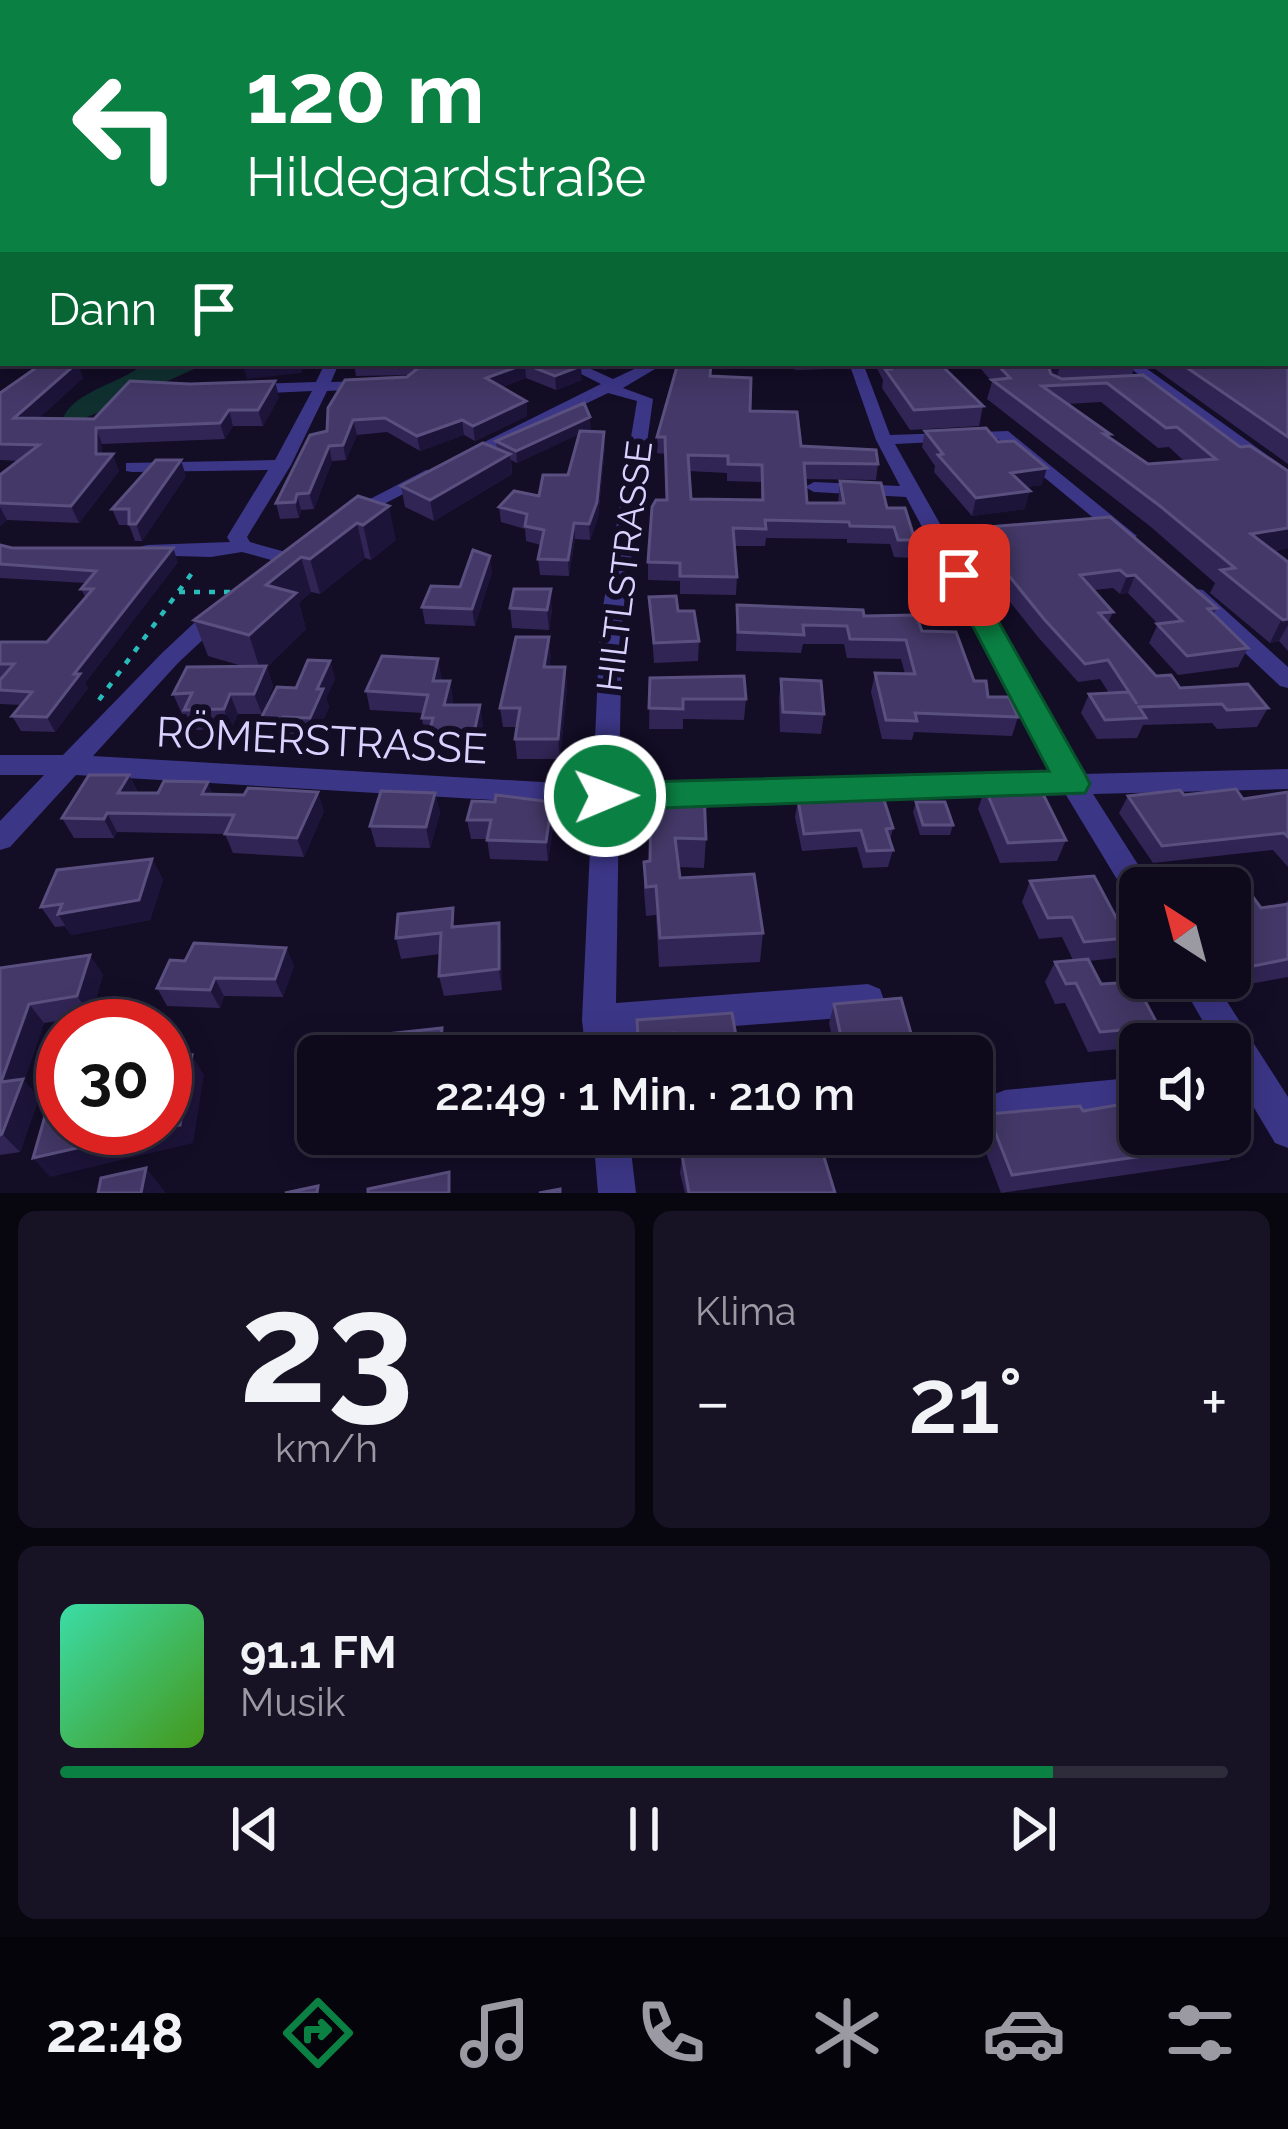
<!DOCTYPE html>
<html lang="de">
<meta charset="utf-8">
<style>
body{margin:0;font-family:Raleway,sans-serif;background:#171325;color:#f1f3f6;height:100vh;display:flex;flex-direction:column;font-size:45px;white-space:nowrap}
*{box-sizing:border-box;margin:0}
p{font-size:39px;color:#9b9aa3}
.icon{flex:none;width:66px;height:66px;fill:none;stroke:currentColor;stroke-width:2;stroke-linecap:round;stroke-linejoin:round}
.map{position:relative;height:1193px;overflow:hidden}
.side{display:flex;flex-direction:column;gap:18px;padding:18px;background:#08060f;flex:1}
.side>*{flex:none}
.guide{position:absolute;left:0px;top:0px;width:1290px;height:366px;box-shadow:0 6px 30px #0003,0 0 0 3px #2e2b3b;background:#0b8043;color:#fff;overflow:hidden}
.needle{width:78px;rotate:324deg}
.controls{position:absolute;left:1119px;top:867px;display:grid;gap:24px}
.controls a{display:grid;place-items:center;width:132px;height:132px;border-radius:18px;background:#0e0a1c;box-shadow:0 6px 30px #0003,0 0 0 3px #2e2b3b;font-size:60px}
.speed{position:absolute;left:36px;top:999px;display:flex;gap:24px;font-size:60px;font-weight:700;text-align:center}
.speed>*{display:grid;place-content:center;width:156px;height:156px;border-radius:50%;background:#0e0a1c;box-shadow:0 6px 30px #0003,0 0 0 3px #2e2b3b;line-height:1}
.speed .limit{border:18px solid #d22;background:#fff;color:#111}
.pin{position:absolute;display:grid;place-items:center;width:102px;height:102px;color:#fff;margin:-51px;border-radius:24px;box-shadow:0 6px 18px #0006}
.me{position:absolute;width:132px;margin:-66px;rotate:89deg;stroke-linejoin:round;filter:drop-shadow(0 0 9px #0008)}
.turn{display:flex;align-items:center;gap:42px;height:252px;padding:0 48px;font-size:54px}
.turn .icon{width:156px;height:156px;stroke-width:2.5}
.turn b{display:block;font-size:84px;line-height:102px}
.then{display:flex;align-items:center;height:114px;padding:0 48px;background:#0003;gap:24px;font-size:45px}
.big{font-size:90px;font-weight:600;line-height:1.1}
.side .widget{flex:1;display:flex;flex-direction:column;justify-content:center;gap:18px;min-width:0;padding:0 42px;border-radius:18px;background:#171325}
.side .dial{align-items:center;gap:0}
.dial b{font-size:156px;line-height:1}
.song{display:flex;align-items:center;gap:36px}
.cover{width:144px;height:144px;border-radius:18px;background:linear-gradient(135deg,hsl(160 70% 55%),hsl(100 70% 35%))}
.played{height:12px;border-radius:6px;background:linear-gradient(90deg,#0b8043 85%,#2e2b3b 85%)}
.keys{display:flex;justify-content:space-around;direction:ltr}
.heat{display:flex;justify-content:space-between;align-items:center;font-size:66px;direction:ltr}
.side .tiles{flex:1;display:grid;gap:18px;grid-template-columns:1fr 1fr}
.widget:last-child{grid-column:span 2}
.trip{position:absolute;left:297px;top:1035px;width:696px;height:120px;border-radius:18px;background:#0e0a1c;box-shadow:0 6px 30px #0003,0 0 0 3px #2e2b3b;font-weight:600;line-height:120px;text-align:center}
.menu{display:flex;height:192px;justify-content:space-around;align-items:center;background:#06040b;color:#9b9aa3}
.menu .icon{width:84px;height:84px}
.menu .current{color:#0b8043}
.menu b{font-size:54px;color:#f1f3f6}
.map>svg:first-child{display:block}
</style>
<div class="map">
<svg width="1288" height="1193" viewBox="0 0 1288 1193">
<rect width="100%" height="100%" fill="#130d26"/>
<path fill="#103030" d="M137,363L203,365L81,420L63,419C71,394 115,384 137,369Z"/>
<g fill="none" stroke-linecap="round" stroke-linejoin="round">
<path stroke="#28bdba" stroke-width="4.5" stroke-dasharray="6 9" stroke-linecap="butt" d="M179,592H233
M99,700L195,569"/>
<path fill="#3c3687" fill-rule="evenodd" d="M0,349H3V357H0Z
M325,363H339L331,382L368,381L375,385L368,389L327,391L291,465L247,537L250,542L289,553L292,557L289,561L282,563L242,552L211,557L140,555L137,551L140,547L147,545L230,542L227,537L268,470L132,472L126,471V463L275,460L312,391L250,394L242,389L250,384L316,382Z
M559,363H578L613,379L647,363H665L623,388L653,399L622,625L619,785L1055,775L906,497L814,492L805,487L814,482L900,486L876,440L849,363H863L890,435L1008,431L1137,536L1127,542L1120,540L998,439L895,444L1081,774L1288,769V789L1093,794L1153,888H1140V905L1130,901L1066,795L619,806L616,1003L868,984L880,989L884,1000L880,1011L868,1016L617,1035L620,1056H586L582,1020L592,806L76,775L10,847L0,850V821L44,775H0V755H63L162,653L209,609H225L228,614L225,619L178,663L93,756L593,785L600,625L637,401L608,393L470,460L464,461L456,456L601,384Z
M1123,363H1139L1288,470V483Z
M426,470L432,471V479L359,517H345L343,513Z
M1196,589L1203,590L1288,667V688L1280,686L1189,600L1186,595L1189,590Z
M1178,978H1212L1288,1097V1148L1275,1143L1250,1101L1230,1104V1044H1216Z
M1140,1077V1113L1005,1126L992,1121L987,1108L992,1095L1005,1090Z
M593,1134H629L636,1193H598Z"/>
</g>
<path fill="#312555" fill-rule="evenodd" d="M1287,304H1288V464L1147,363H1287Z
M77,363L83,378L39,418L94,419L279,397L263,426H233L225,439L102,444V454L119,471L79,523L7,520L0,526V475L18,461L0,460V393Z
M354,363H425L424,368L576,363L582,380L556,390L526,378L502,387L526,401L527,416L475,441L464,435L420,451L387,432L357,435L346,460L332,461L314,509L301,510L299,518L280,519L276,503L327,431L410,375L356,376Z
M589,363H625L605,370Z
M793,363H827V369L795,370Z
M874,363H939L983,406L979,426L910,430L882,388L883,380Z
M976,363H1136L1132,375L1240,447L1288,548L1274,551L1288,562V651L1279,641L1270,643L1210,593L1215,583L1151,527L987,399L992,382ZM1101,402L1158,448L1169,447L1185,462L1148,464L1109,437L1110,434L1067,404Z
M710,376L750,411L801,446L878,464L876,480L805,479L807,503H838L840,481L887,508L915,540L912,558L894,557L890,544L847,543V539L766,538L765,546H735L737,577L736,595L680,594V581L648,580V562L666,500L665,454L657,453V437ZM689,471L727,473V481L761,482V500L691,499Z
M591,429L585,432L605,447L598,518L590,540L575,539L569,576L540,575L538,559L541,545L526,541L525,529L501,522L499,507L539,496L568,475L579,434L517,463L511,460L512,474L434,521L405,507L401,486L497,449L496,441Z
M925,431L998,442L1042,485L1026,487L1025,509L972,516L934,472L935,466L922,447Z
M186,476L142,541H135L129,525H119L112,509Z
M358,496L396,540L371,560L365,558L320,594L311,592L299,603L306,629L267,667L273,686L262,714H238L231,729L193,730L186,714H182L173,694L242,666L208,656L194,620Z
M1110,517L1217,608L1213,615L1248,648L1238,667L1178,675L1149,643L1158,624L1128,593L1120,594L1113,588L1094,590L1113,612L1108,623L1156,676L1180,688L1268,708L1257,727L1217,729L1212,723L1143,725L1137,738L1097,739L1081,713L1089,694L1109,693L1100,679L1078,682L1038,637L983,568L988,553L982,545L987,527Z
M0,545L12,548L178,562L85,683L88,688L55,732L21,731L12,716L21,705L0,704V680L2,678H0V642H47L86,598L81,589L86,583L0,578Z
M492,572L475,626L425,624L422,607Z
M649,597L678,611L699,641L698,661L654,663Z
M737,605L864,616L922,631L974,681L988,697L1018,717L1012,736L914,732L912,740L882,739L871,692L875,673L905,674L901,659L847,658L844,644H803L801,653L736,651Z
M510,608L552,609L549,630L512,628Z
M551,656L549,667H565L567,687L560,759H517L515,739L517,727H503L500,708Z
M330,661L335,679L326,698L329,707L316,736L289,735L282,751L260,750L254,732L296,688Z
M442,678L441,681H450L453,700L452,705L483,724L477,752L433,751L430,737H425L422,718L423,713L370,710L366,691Z
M650,678L746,699L744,720L683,719V729H649Z
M781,679L824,714L821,734L780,732L779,699Z
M129,775L138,793L213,794L324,811L304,857L233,853L225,834L117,832L114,838H74L62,818Z
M985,788L1066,840L1057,861L1000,863L978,809Z
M651,791L706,839L704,868L678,867L680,878L763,933L760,962L659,967L656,915L646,916L644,891V862L650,861Z
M1288,792V867L1273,850L1153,863L1119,813L1128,796L1184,795L1243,799Z
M435,793L440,813L430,848L376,847L370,826Z
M798,800L893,828L890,840L893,850L888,867L863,868L857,847L802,851L795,817Z
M495,802H552L554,821L548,861L490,859L487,839H471L467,820Z
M916,802L953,825L950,835H920L913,812Z
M152,859L163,880L150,920L71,935L65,926L55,927L41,907Z
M1030,881L1127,938L1116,958L1089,961L1101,984L1159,1027L1147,1044H1140V1047L1088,1052L1065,1003L1055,1004L1045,982L1055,962L1073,960L1062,937L1039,939L1022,902Z
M1230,895L1261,908L1285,904L1288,900V977L1238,986L1230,974Z
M457,927L502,943V990L444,996L439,976L440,954L401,959L396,938Z
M286,948L294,966L283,997L224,996L220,1008L167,1006L157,988L185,961Z
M0,968L103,974L91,1016L44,1023L24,1081L39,1098L20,1152L0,1155Z
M834,1004L916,1051L914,1056H836L829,1023Z
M637,1020L739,1053L738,1056H675L674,1051L638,1054Z
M1083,1111L1246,1141L1229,1160L1001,1193L978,1132L988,1114Z
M751,1134H817L835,1193H685L680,1173L682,1155L753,1139Z"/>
<path fill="#1d143a" d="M77,363L83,378L22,434L14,418Z
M272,363H305L301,373L247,379L243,366Z
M605,363H625L605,370Z
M1058,363H1061L1056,380L1044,388L1049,369Z
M525,364L526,378L488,392L486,378Z
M581,366L582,380L556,390L555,376Z
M275,381L279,397L263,426L258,410Z
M526,401L527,416L475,441L473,426Z
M229,410L233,426L225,439L220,423Z
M590,417L591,429L517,463L516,451Z
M353,420L357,435L346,460L343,445Z
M462,420L464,435L420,451L417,436Z
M96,428L102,444L103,467L113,454L119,471L79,523L71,506L96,454Z
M604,432L605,447L598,518L590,540L589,524Z
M329,446L332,461L314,509L309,493Z
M510,454L512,474L434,521L430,500Z
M181,460L186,476L142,541L136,524Z
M1047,468L1042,485L1006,490L1011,473Z
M1030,491L1025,509L972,516L976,498Z
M297,494L301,510L299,518L295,502Z
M389,506L396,540L371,560L363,525Z
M0,507L7,520L0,526Z
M357,523L365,558L320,594L310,559Z
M574,523L575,539L569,576L568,560Z
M1288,528V548L1240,556L1251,534Z
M173,548L178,562L85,683L88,688L55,732L47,717L74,674Z
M490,556L492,572L475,626L472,609Z
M301,557L311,592L299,603L306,629L267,667L273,686L262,714L254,694L261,672L249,635L266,585Z
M1135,575L1128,593L1120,594L1127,576Z
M551,589L552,609L549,630L547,610Z
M1288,606V625L1279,641L1270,643Z
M549,637L551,656L545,686L544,667Z
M438,659L442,678L437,700L433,681Z
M330,661L335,679L326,698L329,707L316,736L310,718L317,689Z
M565,667L567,687L560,759L558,739Z
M450,681L453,700L448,724L444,705Z
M230,694L238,714L231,729L224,709Z
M480,705L483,724L477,752L474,733Z
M283,717L289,735L282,751L276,733Z
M129,775L138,794L118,793Z
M208,782L216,801L202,794Z
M318,792L324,811L304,857L297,838Z
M435,793L440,813L430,848L426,827Z
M552,802L554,821L548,861L546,842Z
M107,813L117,832L114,838L104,819Z
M152,859L163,880L150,920L71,935L58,914Z
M499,923L502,943V990L499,969Z
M286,948L294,966L283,997L275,979Z
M90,955L103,974L91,1016L77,996Z
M215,978L224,996L220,1008L210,990Z
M29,1004L44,1023L24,1081L39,1098L20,1152L2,1134L1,1082Z
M442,1028L447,1047V1056H440Z
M192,1055L204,1075L193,1143L50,1177L33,1158Z
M146,1168L166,1193H141Z"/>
<path fill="#433867" stroke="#5a507f" stroke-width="3" fill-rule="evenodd" d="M0,196L3,197V295L0,296V240H2V228H0Z
M1287,196H1288V281L1287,280Z
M1287,318H1288V437L1180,363H1287Z
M43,363H77L14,418L94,419L130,381L190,384L275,381L258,410H229L220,423L96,428V454H113L71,506L0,503V475L39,445L0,444V393Z
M473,363H576L581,366L555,376L525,364L486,378L526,401L473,426L462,420L417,436L385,418L353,420L343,445L329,446L309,493L297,494L295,502L276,503L310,435L327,431L328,408L345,380L407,377L418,368L465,366Z
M678,363H711L710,376L751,378L750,411L797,412L801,446L876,450L878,464L804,463L807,503H844L840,481L881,483L887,508H905L915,540H898L894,527L850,526L849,522L765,520L766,529L733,528L737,577L680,576V563L648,562L652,507L656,500H667L665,437H657ZM688,455L728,456V464L762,465L763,500L691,499Z
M888,363H939L983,406L914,410L885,369H891Z
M996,363H1058L1049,369L1051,374L1062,379L1143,375L1240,447L1250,446L1288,471V528L1251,534L1288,562V619L1283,620L1221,570L1235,568L1160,506L992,380L1010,378ZM1107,383L1166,428L1177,427L1216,459L1148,464L1104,434H1110L1042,386Z
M584,403L590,417L516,451L496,441Z
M986,428L998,442L1014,441L1047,468L1011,473L1030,491L976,498L938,455L943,454L925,431Z
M580,431L604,432L597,502L589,524L574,523L568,560L538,559L544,530L525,526L527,514L499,507L514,491L539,496L543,475H568Z
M483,443L510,454L430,500L401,486Z
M156,460H181L136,524H129V509H112Z
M358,496L389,506L363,525L357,523L310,559L301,557L266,585L296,593L249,635L194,620Z
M1110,517L1217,608L1208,609L1248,648L1187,656L1157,624L1182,621L1135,575L1127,576L1120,570L1080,575L1113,612L1099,613L1156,676L1171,675L1180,688L1248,684L1268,708L1227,710L1222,704L1139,707L1146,718L1105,720L1089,694L1129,692L1137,704L1108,660L1085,664L1044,619L988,550L1002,548L987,527Z
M0,545L12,548H173L74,674H80L47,717L12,716L32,692L0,690V680L14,664H0V642H47L93,589H81L96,571L0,564Z
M473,550L490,556L472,609L422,607L431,586L460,587Z
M514,589H551L547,610L510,608Z
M676,596L678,611H694L699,641L654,643L649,597Z
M737,605L863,610L864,616L916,615L922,631L956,632L974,681H986L988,697H1009L1018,717L915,713L917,721L886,720L875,673L915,674L906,640L850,639L847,626L803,625L804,635L738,632Z
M516,637H549L544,667H565L558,739H515L520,708H500Z
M382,656L438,659L433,681H450L444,705H480L474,733H429L433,718H422L428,695L366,691Z
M308,660L330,661L317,689H323L310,718L283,717L276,733L254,732L277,687L296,688Z
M266,666L254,694H230L224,709L184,710L192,693L173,694L187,667Z
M744,676L746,699H683V709L649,708L650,678Z
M781,679L821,681L824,714L783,712Z
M89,775H129L118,793H158L164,781L208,782L202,794L244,795L248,788L318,792L297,838L225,834L234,815L107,813L104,819L62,818Z
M1039,786L1066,840L1008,843L985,788Z
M1236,789L1243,799L1288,792V837L1284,833L1162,846L1128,796L1180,790L1184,795Z
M381,791L435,793L426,827L370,826Z
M651,791L704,792L706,839L675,838L680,878L754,874L763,933L660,938L656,886L646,887L644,862L650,861Z
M496,795L552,802L546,842L487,840L491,820H467L472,801L495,802Z
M883,797L893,828L886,829L893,850L867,851L861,830L804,834L798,800Z
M916,802H945L953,825H923Z
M152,859L139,900L58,914L62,904L41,907L57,870Z
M1094,876L1127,938L1084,942L1072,917L1048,918L1030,881Z
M1250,893L1261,908L1288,904V959L1253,966L1230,933V895Z
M453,908L452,927L499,923V969L439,976L441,933L396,938L398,914Z
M194,943L286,948L275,979L215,978L210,990L157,988L170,960L185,961Z
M90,955L77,996L29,1004L1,1082L23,1079L2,1134L0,1135V968Z
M1088,959L1101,984L1135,982L1159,1027L1100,1032L1076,983L1066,984L1055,962Z
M901,998L916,1051L845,1055L834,1004Z
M732,1013L739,1053L677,1056L675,1033L638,1036L637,1020Z
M442,1028L440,1056H373L376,1035Z
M192,1055L180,1125L165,1128V1061Z
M1140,1101V1134H1230V1113L1246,1141L1012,1175L988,1114L1080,1106L1083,1111Z
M63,1112V1128H165L33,1158L45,1116Z
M759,1134H817L835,1193H689L682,1155L760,1138Z
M146,1168L141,1193H98L101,1178Z
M449,1172V1193H368V1189Z
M318,1186L317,1193H285Z
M560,1189V1193H539Z"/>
<linearGradient id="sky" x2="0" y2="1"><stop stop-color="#0a0715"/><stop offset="0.54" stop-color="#333552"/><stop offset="1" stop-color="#333552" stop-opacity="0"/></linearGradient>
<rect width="1288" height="363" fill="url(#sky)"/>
<path fill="#0b8043" stroke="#07532c" stroke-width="3" d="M959,567L972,575L1085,774L1090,784L1085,793L605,810L593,806L587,796L593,787L605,783L1049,771L946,575Z"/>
<g text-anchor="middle" stroke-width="12" stroke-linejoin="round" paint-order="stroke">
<g font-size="36" fill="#d9d2ff" stroke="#130d26">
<text transform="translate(624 566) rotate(-83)" y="13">HILTLSTRASSE</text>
</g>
<g font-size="42" fill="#d9d2ff" stroke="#130d26">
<text transform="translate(322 740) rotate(3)" y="15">RÖMERSTRASSE</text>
</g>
</g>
</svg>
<div class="controls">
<a><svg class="needle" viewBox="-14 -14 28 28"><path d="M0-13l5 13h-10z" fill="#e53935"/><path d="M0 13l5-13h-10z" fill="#9b9aa3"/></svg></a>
<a><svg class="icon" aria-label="sound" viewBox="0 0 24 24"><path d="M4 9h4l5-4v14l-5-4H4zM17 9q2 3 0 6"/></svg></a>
</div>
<div class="speed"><div class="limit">30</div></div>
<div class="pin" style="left:959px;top:575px;background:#d93025"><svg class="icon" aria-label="arrive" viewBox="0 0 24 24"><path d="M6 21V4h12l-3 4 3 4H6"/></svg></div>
<svg class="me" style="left:605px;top:796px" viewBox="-20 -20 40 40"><circle r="17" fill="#0b8043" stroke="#fff" stroke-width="3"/><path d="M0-11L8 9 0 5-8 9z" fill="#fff"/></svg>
<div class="trip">22:49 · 1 Min. · 210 m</div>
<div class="guide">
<div class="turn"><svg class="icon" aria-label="left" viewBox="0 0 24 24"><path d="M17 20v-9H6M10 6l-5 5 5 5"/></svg><div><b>120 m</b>Hildegardstraße</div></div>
<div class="then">Dann<svg class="icon" aria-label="arrive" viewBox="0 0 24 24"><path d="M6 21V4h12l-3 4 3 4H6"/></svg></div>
</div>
</div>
<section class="side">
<div class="tiles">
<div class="widget dial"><b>23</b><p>km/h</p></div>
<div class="widget"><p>Klima</p>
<div class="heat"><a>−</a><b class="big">21°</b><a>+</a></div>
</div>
<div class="widget">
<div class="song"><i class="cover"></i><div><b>91.1 FM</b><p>Musik</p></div></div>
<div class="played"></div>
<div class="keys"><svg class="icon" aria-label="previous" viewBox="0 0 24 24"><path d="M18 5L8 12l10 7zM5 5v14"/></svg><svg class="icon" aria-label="pause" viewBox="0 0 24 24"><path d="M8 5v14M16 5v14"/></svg><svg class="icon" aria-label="next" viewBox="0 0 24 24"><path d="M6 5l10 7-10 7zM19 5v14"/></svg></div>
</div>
</div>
</section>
<nav class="menu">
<b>22:48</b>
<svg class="icon current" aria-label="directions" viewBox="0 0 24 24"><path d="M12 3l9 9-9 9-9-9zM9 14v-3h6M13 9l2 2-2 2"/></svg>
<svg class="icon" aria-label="music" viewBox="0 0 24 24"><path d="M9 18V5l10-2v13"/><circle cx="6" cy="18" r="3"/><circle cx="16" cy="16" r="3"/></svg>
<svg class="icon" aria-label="phone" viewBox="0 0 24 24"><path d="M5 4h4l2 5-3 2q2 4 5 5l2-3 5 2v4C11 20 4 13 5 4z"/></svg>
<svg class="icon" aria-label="climate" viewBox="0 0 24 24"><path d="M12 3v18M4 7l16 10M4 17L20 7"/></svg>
<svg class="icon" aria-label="car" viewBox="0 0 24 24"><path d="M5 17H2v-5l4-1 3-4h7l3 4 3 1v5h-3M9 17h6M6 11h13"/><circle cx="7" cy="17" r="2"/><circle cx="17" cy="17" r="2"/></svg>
<svg class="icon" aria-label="filters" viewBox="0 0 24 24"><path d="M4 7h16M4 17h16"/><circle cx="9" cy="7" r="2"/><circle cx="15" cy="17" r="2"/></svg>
</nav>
